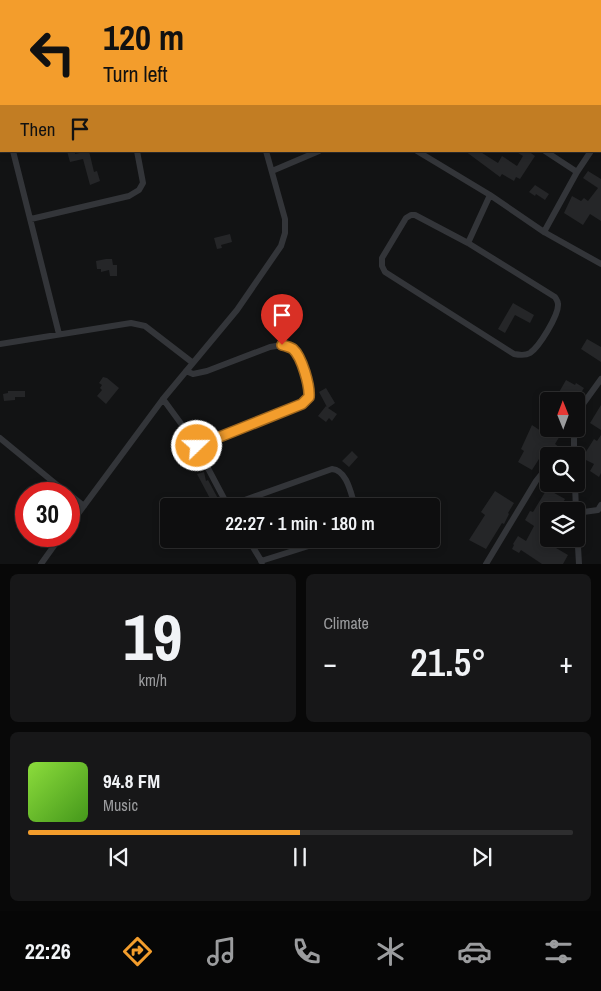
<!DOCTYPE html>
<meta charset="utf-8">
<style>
body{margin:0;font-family:"Archivo Narrow",sans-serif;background:#171718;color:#f1f3f6;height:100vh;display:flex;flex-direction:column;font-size:19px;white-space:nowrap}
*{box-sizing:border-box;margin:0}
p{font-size:16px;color:#9b9c9e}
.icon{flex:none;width:28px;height:28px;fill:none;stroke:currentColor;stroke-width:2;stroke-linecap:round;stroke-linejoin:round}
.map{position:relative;height:564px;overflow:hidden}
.sheet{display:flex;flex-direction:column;gap:10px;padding:10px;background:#080808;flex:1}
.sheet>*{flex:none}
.guide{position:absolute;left:0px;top:0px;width:601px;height:152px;box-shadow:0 2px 8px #0003,0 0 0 1px #2e2e2f;background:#f39d2c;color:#111;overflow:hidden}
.needle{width:32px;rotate:359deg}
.fabs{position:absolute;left:540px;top:392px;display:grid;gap:10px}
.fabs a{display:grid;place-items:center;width:45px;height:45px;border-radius:5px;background:#0e0e0f;box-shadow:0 2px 8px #0003,0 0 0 1px #2e2e2f;font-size:25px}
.speed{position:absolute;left:15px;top:482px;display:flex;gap:10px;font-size:25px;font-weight:700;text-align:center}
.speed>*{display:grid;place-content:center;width:65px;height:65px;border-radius:50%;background:#0e0e0f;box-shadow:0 2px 8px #0003,0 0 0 1px #2e2e2f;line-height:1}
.speed .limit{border:8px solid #d22;background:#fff;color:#111}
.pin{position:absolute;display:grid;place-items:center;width:42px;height:42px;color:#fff;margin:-51px -21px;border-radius:50% 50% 50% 0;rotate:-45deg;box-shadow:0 0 5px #0007}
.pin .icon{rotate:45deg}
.me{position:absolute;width:55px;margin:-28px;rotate:68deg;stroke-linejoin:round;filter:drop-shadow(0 0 4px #0008)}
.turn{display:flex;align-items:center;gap:18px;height:105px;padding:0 20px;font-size:22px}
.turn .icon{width:65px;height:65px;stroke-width:2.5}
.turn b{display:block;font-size:35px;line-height:42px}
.then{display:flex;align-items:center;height:48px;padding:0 20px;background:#0003;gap:10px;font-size:19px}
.big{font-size:38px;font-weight:600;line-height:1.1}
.sheet .tile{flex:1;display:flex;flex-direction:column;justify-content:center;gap:8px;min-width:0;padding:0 18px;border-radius:8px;background:#171718}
.sheet .dial{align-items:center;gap:0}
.dial b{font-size:65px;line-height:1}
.song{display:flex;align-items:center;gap:15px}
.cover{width:60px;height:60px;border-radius:8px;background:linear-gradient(135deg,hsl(90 70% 55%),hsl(100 70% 35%))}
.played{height:5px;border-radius:2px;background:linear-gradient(90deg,#f39d2c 50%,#2e2e2f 50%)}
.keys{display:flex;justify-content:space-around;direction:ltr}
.heat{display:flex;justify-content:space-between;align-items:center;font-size:28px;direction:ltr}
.sheet .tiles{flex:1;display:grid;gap:10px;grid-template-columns:1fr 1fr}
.tile:last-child{grid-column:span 2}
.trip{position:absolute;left:160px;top:498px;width:280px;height:50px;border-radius:5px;background:#0e0e0f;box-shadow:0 2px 8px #0003,0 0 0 1px #2e2e2f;font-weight:600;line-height:50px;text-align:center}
.tabs{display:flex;height:80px;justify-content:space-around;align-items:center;background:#060606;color:#9b9c9e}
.tabs .icon{width:35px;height:35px}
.tabs .on{color:#f39d2c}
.tabs b{font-size:22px;color:#f1f3f6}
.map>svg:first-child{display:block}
</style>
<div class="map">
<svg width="601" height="564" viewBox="0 0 601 564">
<rect width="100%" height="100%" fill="#121314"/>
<path fill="#252628" d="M67,151H75V154L89,151L94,172L97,171L100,181L90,185L83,159L70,162Z
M465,151H479L498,163L502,156L517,166L523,156L515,151H528L535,156L520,179L516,177L514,181L502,174L500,177Z
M588,171L601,179V221L590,214L583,225L564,213L572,196L581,201L584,198L588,201L598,188L583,178Z
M535,185L549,194L545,200L536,194L535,196L529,192Z
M230,234L232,242L221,245L222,248L217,249L214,238Z
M106,259H112L113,265H117V276H110L109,270L101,272V269H97L96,261Z
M513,303L534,315L530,323L515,315L505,333L498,329Z
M587,339L601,347V362L581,349Z
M103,377L107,378L119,388L106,404L97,396L102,390L100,388L102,385L99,383Z
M566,380L575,385L576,383L584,388L576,401H554Z
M326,388L335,403L328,408L337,414L332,421L329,418L326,422L318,416L326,406L327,407L319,392Z
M8,391H25V397H15V400L4,401L3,394L8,393Z
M601,405V430L590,423Z
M549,417V429H564L555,444L564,451L561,456H548L545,462L539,459L532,470L518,462L524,451L521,449L532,425L541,431Z
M601,435V473L599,477L590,471L594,464L582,458L594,439L597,441Z
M352,451L358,457L349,467L342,461Z
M204,472L206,481L208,480L222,506H214L197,474Z
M547,489L565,499L558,511H549V521L541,534L551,541H544L568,555L563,564H542L521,550L519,553L512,549L514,545L513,544L518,536L526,541L534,526L525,520L530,511L533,512Z
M495,491L514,503L508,513L509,514L504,524L502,523L486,549L469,540L485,515L481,512Z
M286,539H306V540L278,549L276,544Z"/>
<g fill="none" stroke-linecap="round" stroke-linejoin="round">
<path stroke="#333539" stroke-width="6" d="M94,0L95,1
M223,0V1
M596,0L598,1
M297,1L301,0
M530,1L531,0
M600,15L601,13
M600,81L601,82
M600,138L601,137
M13,151L59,334
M417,151L490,195L544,232L601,264
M272,171L319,151
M577,172L591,151
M411,215H415L468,243L555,297C556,299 558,301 558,304C559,315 539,347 530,353C525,356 519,355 514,354L385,272L382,266V258L406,218Z
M31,219L129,196L139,190L143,183L137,151
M544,232L577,172L545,151
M468,243L490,195
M0,344L131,323L145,326L193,363
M186,371L193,374L207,371L270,347L282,345L292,348L299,355L309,387V397L303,403L197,446
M163,399L193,440L228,506
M576,418L578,411L601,379
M0,438L68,494
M574,456V429
M575,484L576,511
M69,494L84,506
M228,506L332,469C347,470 351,494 355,506
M576,512L579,564
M576,513L598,510L601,505
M69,526L163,399L237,310L281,246L285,233V219L266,151
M248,539L262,562
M261,561L331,539
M41,564L61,536
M486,564L536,481L544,471L549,470"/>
</g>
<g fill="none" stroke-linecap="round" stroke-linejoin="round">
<defs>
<path id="route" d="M197,446L302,404L309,397C310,386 302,357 293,349C290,347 286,346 282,345"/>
</defs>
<use href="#route" stroke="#9e661d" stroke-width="12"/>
<use href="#route" stroke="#f39d2c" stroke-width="9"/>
</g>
</svg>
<div class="fabs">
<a><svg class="needle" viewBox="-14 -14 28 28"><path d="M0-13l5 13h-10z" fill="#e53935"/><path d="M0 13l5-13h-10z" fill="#9b9c9e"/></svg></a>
<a><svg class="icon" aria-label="search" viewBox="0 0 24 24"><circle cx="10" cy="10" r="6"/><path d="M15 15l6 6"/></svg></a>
<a><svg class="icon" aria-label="layers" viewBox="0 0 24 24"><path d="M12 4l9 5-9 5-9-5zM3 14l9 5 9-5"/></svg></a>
</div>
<div class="speed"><div class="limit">30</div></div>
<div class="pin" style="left:282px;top:345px;background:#d93025"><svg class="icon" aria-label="arrive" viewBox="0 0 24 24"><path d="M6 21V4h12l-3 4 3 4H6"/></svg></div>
<svg class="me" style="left:197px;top:446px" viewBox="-20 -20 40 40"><circle r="17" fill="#f39d2c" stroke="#fff" stroke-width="3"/><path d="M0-11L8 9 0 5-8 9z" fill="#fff"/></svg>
<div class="trip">22:27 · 1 min · 180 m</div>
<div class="guide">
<div class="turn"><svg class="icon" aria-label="left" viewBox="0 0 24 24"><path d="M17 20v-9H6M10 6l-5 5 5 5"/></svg><div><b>120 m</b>Turn left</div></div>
<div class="then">Then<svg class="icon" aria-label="arrive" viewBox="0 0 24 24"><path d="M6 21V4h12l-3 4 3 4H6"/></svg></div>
</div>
</div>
<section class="sheet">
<div class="tiles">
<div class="tile dial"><b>19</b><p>km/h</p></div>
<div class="tile"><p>Climate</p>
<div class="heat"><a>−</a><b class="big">21.5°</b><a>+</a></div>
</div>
<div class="tile">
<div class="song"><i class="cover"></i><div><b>94.8 FM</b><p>Music</p></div></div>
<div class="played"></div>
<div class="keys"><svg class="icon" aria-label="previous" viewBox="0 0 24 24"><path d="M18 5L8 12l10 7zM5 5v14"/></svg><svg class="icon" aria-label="pause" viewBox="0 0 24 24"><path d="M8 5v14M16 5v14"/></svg><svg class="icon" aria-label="next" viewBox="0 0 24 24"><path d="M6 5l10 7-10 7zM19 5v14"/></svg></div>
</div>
</div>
</section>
<nav class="tabs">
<b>22:26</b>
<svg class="icon on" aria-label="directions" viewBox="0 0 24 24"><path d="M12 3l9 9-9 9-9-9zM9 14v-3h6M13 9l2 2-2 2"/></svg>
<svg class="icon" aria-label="music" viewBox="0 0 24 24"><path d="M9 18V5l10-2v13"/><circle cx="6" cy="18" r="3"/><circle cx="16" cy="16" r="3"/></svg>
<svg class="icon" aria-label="phone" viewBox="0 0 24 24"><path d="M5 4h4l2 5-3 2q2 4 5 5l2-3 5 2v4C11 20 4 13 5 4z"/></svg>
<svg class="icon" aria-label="climate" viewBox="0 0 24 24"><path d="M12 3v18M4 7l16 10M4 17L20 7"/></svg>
<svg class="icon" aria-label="car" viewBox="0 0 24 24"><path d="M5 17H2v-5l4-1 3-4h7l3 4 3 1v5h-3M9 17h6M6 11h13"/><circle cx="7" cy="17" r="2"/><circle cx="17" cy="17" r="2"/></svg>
<svg class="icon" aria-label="filters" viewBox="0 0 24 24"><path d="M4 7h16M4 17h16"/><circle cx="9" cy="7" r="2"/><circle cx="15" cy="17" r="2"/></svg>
</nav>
